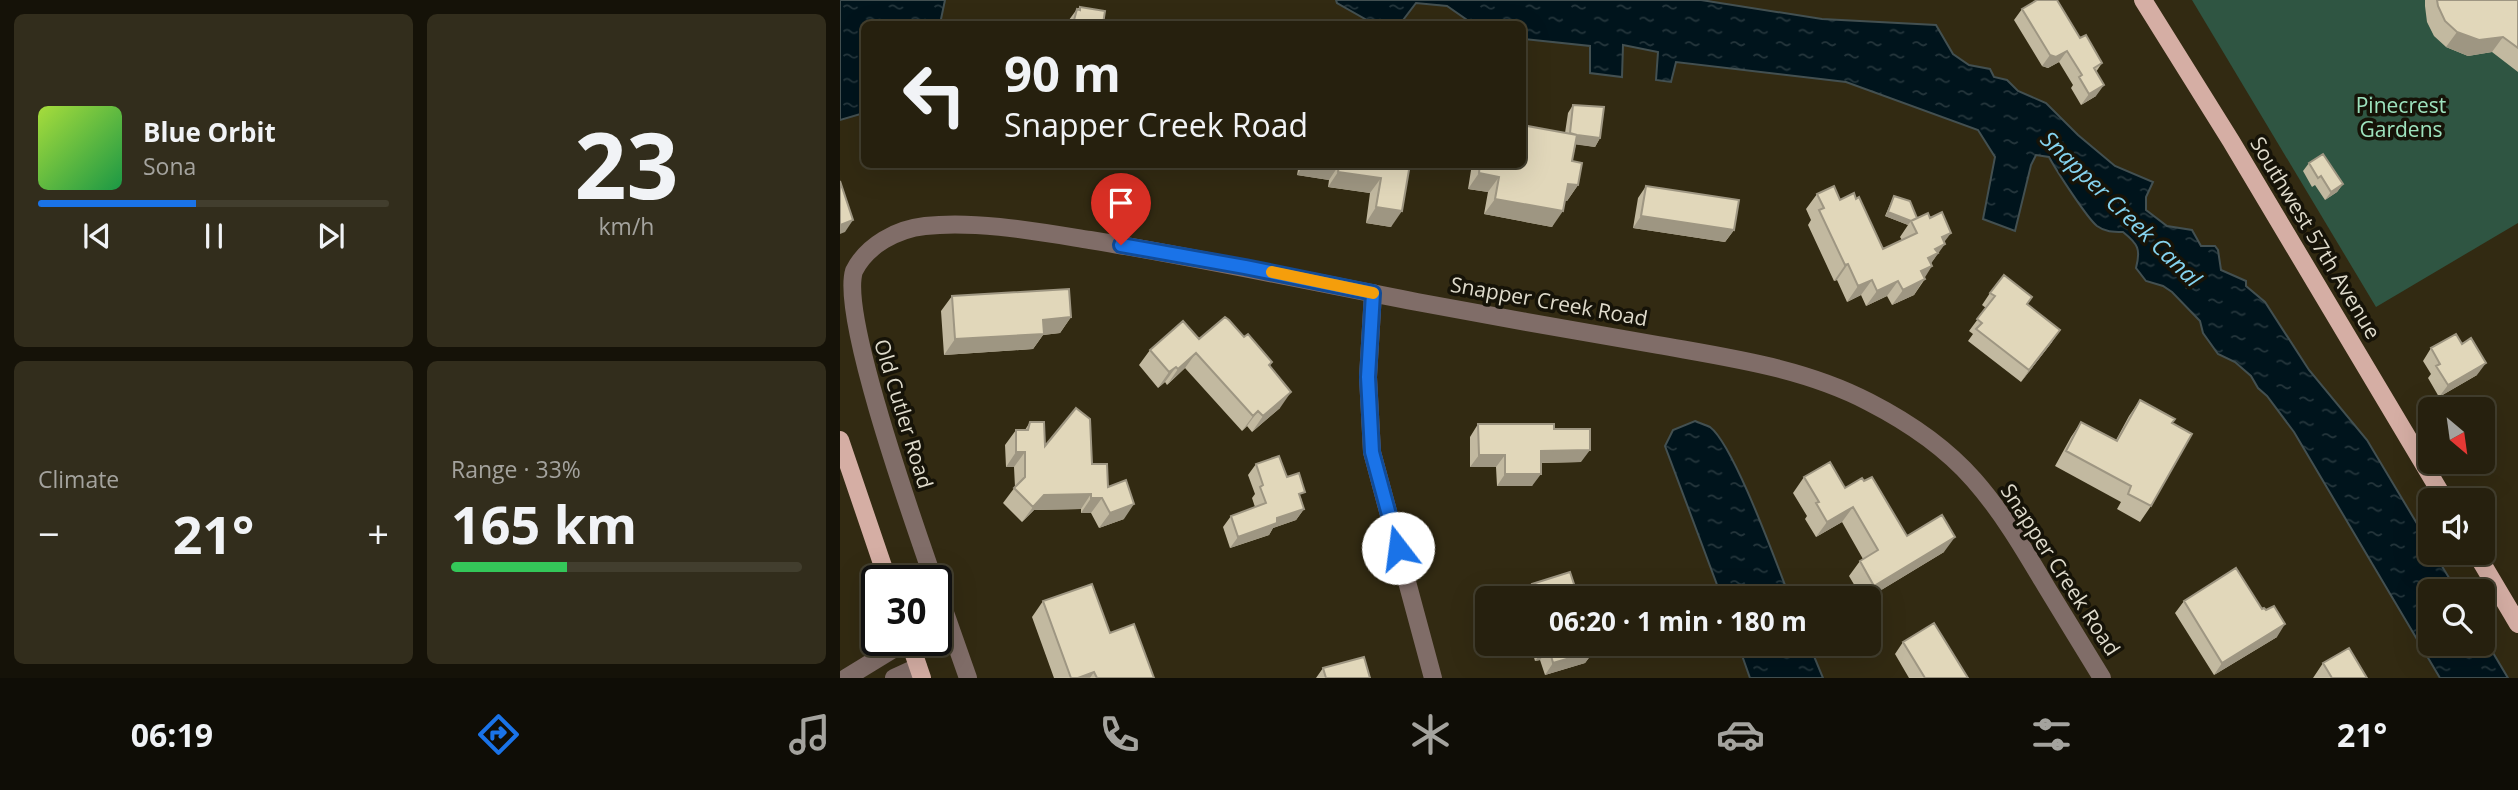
<!DOCTYPE html>
<meta charset="utf-8">
<style>
body{margin:0;font-family:"Open Sans",sans-serif;background:#322d1c;color:#f1f3f6;height:100vh;display:flex;flex-direction:column;font-size:26px;white-space:nowrap}
*{box-sizing:border-box;margin:0}
p{font-size:23px;color:#a4a39e}
.icon{flex:none;width:38px;height:38px;fill:none;stroke:currentColor;stroke-width:2;stroke-linecap:round;stroke-linejoin:round}
.map{position:relative;flex:1;overflow:hidden}
.side{display:flex;flex-direction:column;gap:14px;padding:14px;background:#151208;width:840px}
.side>*{flex:none}
.top-card{position:absolute;left:21px;top:21px;width:665px;height:147px;border-radius:10px;box-shadow:0 7px 28px #0002,0 0 0 2px #423e2e;background:#26200e;color:#f1f3f6;overflow:hidden}
.needle{width:46px;rotate:151deg}
.fabs{position:absolute;left:1578px;top:397px;display:grid;gap:14px}
.fabs a{display:grid;place-items:center;width:77px;height:77px;border-radius:10px;background:#26200e;box-shadow:0 7px 28px #0002,0 0 0 2px #423e2e;font-size:35px}
.speed{position:absolute;left:21px;top:565px;display:flex;gap:14px;font-size:35px;font-weight:700;text-align:center}
.speed>*{display:grid;place-content:center;width:91px;height:91px;border-radius:50%;background:#26200e;box-shadow:0 7px 28px #0002,0 0 0 2px #423e2e;line-height:1}
.speed .limit{border:4px solid #111;border-radius:10px;background:#fff;color:#111}
.pin{position:absolute;display:grid;place-items:center;width:60px;height:60px;color:#fff;margin:-72px -30px;border-radius:50% 50% 50% 0;rotate:-45deg;box-shadow:0 0 7px #0007}
.pin .icon{rotate:45deg}
.me{position:absolute;width:77px;margin:-38px;rotate:345deg;stroke-linejoin:round;filter:drop-shadow(0 0 5px #0008)}
.turn{display:flex;align-items:center;gap:24px;height:147px;padding:0 28px;font-size:32px}
.turn .icon{width:91px;height:91px;stroke-width:2.5}
.turn b{display:block;font-size:49px;line-height:60px}
.big{font-size:52px;font-weight:700;line-height:1.1}
.side .tile{flex:1;display:flex;flex-direction:column;justify-content:center;gap:10px;min-width:0;padding:0 24px;border-radius:10px;background:#322d1c}
.side .dial{align-items:center;gap:0}
.dial b{font-size:91px;line-height:1}
.song{display:flex;align-items:center;gap:21px}
.cover{width:84px;height:84px;border-radius:10px;background:linear-gradient(135deg,hsl(80 70% 55%),hsl(140 70% 35%))}
.played{height:7px;border-radius:4px;background:linear-gradient(90deg,#1a73e8 45%,#423e2e 45%)}
.keys{display:flex;justify-content:space-around;direction:ltr}
.heat{display:flex;justify-content:space-between;align-items:center;font-size:38px;direction:ltr}
.charge{height:10px;border-radius:5px;background:linear-gradient(90deg,#34c759 33%,#423e2e 0)}
.side .tiles{flex:1;display:grid;gap:14px;grid-template-columns:repeat(2,1fr)}
.trip{position:absolute;left:635px;top:586px;width:406px;height:70px;border-radius:10px;background:#26200e;box-shadow:0 7px 28px #0002,0 0 0 2px #423e2e;font-weight:700;line-height:70px;text-align:center}
.tab-bar{display:flex;height:112px;justify-content:space-around;align-items:center;background:#0f0d06;color:#a4a39e}
.tab-bar .icon{width:49px;height:49px}
.tab-bar .current{color:#1a73e8}
.tab-bar b{font-size:32px;color:#f1f3f6}
main{display:flex;flex:1;min-height:0}
.map>svg:first-child{display:block}
</style>
<main>
<section class="side">
<div class="tiles">
<div class="tile">
<div class="song"><i class="cover"></i><div><b>Blue Orbit</b><p>Sona</p></div></div>
<div class="played"></div>
<div class="keys"><svg class="icon" aria-label="previous" viewBox="0 0 24 24"><path d="M18 5L8 12l10 7zM5 5v14"/></svg><svg class="icon" aria-label="pause" viewBox="0 0 24 24"><path d="M8 5v14M16 5v14"/></svg><svg class="icon" aria-label="next" viewBox="0 0 24 24"><path d="M6 5l10 7-10 7zM19 5v14"/></svg></div>
</div>
<div class="tile dial"><b>23</b><p>km/h</p></div>
<div class="tile"><p>Climate</p>
<div class="heat"><a>−</a><b class="big">21°</b><a>+</a></div>
</div>
<div class="tile"><p>Range · 33%</p><b class="big">165 km</b><div class="charge"></div></div>
</div>
</section>
<div class="map">
<svg width="1678" height="678" viewBox="0 0 1678 678">
<defs>
<pattern id="water-ripples" width="26" height="14" patternUnits="userSpaceOnUse" patternTransform="scale(1.75)"><rect width="26" height="14" fill="#00141c"/><path d="M2 4q2-2 4 0t4 0M15 11q2-2 4 0t4 0" fill="none" stroke="#25363c"/></pattern>
</defs>
<rect width="100%" height="100%" fill="#322a12"/>
<path fill="#2f5542" d="M1352,0H1678V223L1536,307Z"/>
<path fill="url(#water-ripples)" stroke="#435051" stroke-width="2" d="M0,0H105L100,24H24V113L0,120Z
M496,0H861L982,19L1096,25L1113,54L1129,65L1150,69L1154,77L1167,80L1178,91L1206,103L1238,135L1275,166L1313,182L1306,197V210L1327,226L1352,230L1361,246H1375L1378,250L1381,270L1406,281V286L1425,302L1469,370L1527,440L1591,547V553H1594L1617,591L1591,592V644H1643V636L1668,678H1600L1454,432L1427,396L1418,388L1411,376L1395,362L1378,354L1363,333L1360,321L1332,292L1323,286L1306,281L1296,268C1301,249 1298,244 1283,232C1273,232 1265,232 1257,226C1247,218 1216,170 1209,157L1196,155L1191,165L1175,231L1143,219L1155,157L1138,130L1006,82L836,62L831,82L816,80L818,52L783,45L782,77L750,73V46L683,39L682,24H633L607,6L576,3L560,24H534L497,3Z
M855,421C859,423 866,425 870,427C894,445 937,565 950,598H882L825,446L833,430Z
M898,644H969L983,678H910Z"/>
<g fill="none" stroke-linecap="round" stroke-linejoin="round">
<path stroke="#806d68" stroke-width="18" d="M533,293L528,377L532,452L593,678
M94,581C75,526 0,317 14,271C27,245 57,229 85,226C136,220 200,232 250,240C360,258 468,281 577,302C657,317 738,331 818,345C890,358 964,368 1029,402C1066,421 1106,448 1134,480C1163,513 1185,551 1207,588C1225,618 1244,648 1262,678
M96,587L128,678
M6,678L68,640
M54,678L78,667"/>
<path stroke="#d5aea4" stroke-width="18" d="M1303,0L1391,141L1605,500
M0,440L48,581
M1636,553L1678,624
M69,640L82,678"/>
</g>
<path fill="#c2b9a0" d="M1585,0H1678V72L1652,52L1628,56L1606,47L1594,36L1587,22L1585,6Z
M240,7L263,24H226L237,9Z
M1182,9L1240,38L1262,63L1256,72V96L1241,105L1231,88L1233,85L1219,62L1208,68L1202,66L1174,20Z
M733,105L760,138L755,147L736,144L732,161L738,185L727,201L725,200L712,227L644,214L648,192L628,189L632,164H682L725,133L728,113Z
M1469,163L1503,184L1497,192L1485,200L1475,185L1472,187L1463,171Z
M459,164H570L551,227L526,223L530,193L488,187L489,180L457,175Z
M806,186L894,230L885,242L793,228L798,198Z
M977,194L1000,200L1043,249L1062,240L1060,237L1068,225L1045,216L1052,200L1054,196L1077,218H1090L1104,242L1094,259L1091,263L1084,278L1085,279L1074,295L1052,305L1047,296L1026,306L1021,295L1007,302L997,280L994,281L968,225L971,220L966,209Z
M1150,293L1187,304L1212,342L1181,382L1128,341L1133,334L1129,331L1146,308L1142,305Z
M112,296L231,317L220,333L203,335L193,349L104,355L101,311Z
M359,339L430,365L440,408L412,432L407,426L402,431L345,368L327,385L325,382L318,388L299,365L310,350Z
M1622,344L1637,375L1599,397L1588,378L1591,374L1583,361L1591,348Z
M1300,400L1332,423L1311,506L1300,522L1277,509L1281,502L1215,466L1231,437L1241,422L1276,440L1289,416Z
M190,422L205,446L252,464L268,487L284,519L259,528L251,513H241V509L194,510L182,522L163,503L175,487L174,467H166L165,445L176,430H185Z
M638,424L741,462L701,463L692,486H657L656,467H630V437Z
M416,464L447,477L461,498L464,509L456,520L433,528L429,535L390,548L383,527L391,516L415,507L412,498L415,494L408,475Z
M964,477L1005,488L1067,536L1104,552L1028,598H1022L1009,576L1020,561L1023,559L1002,522L976,537L965,519L967,516L953,493Z
M692,584L736,590L744,598H684L683,596Z
M203,601L270,633L314,678H214L192,617Z
M1344,601L1422,609L1437,637L1374,675L1335,613Z
M1063,642L1128,678H1069L1055,654Z
M690,644H751L754,651L745,663L705,675L700,660L695,661Z
M1483,663L1527,678H1473Z
M483,668L530,678H476Z"/>
<path fill="#9e9682" d="M1617,32L1663,37L1652,52L1628,56L1606,47Z
M1227,51L1219,62L1208,68L1202,66L1210,55Z
M1264,85L1256,96L1241,105L1249,94Z
M730,135L760,138L755,147L724,143Z
M464,164L499,165L489,180L457,175Z
M498,172L541,178L530,193L488,187Z
M639,173L659,177L648,192L628,189Z
M728,184L738,185L727,201L717,199Z
M1503,184L1497,192L1485,200L1491,192Z
M655,199L723,211L712,227L644,214Z
M536,207L562,211L551,227L526,223Z
M1048,212L1080,224L1071,221L1068,225L1045,216Z
M801,216L894,230L885,242L793,228Z
M13,220L5,232L0,234V225Z
M1111,233L1102,245L1105,244L1087,269L1092,266L1074,295L1052,305L1063,290L1077,273L1102,237Z
M1008,264L997,280L994,281L1005,265Z
M1032,280L1021,295L1007,302L1018,286Z
M1058,281L1047,296L1026,306L1037,291Z
M231,317L220,333L203,335L193,349L104,355L115,339L203,320Z
M1220,330L1212,342L1181,382L1189,370Z
M356,353L345,368L327,385L338,369Z
M1646,363L1637,375L1599,397L1608,385Z
M336,367L325,382L318,388L329,372Z
M451,392L440,408L412,432L423,416Z
M418,411L407,426L402,431L413,416Z
M750,450L741,462L693,463L701,451Z
M176,452H185L174,467H166Z
M639,455H665L656,467H630Z
M665,474H701L692,486H657Z
M251,494L241,509L194,510L182,522L193,507L204,495Z
M251,498H262L251,513H241Z
M294,504L284,519L259,528L270,513Z
M1013,507L1002,522L976,537L987,522Z
M464,509L456,520L433,528L429,535L390,548L398,537L437,518Z
M1115,537L1104,552L1028,598H1025L1034,586Z
M1445,624L1437,637L1374,675L1382,663Z
M709,648L700,660L695,661L704,649Z
M754,651L745,663L705,675L713,663Z
M254,672L250,678H238Z"/>
<path fill="#e1d7ba" stroke="#9e9682" stroke-width="2" d="M1197,0H1217L1240,38L1246,35L1262,63L1254,68L1264,85L1249,94L1239,77L1242,75L1227,51L1216,57L1210,55L1182,9Z
M1597,0H1678V48L1663,37L1639,40L1617,32L1605,21L1598,6Z
M240,7L265,11L263,24H233L237,9L240,10Z
M733,105L764,107L760,138L737,135L730,133Z
M682,125L737,135L732,161L742,163L738,185L728,184L723,211L655,199L659,177L639,173L640,164H682Z
M1483,154L1503,184L1491,192L1481,176L1478,178L1469,163Z
M498,164H570L562,211L536,207L541,178L498,172L499,165Z
M0,181L13,220L0,225Z
M806,186L899,200L894,230L801,216Z
M994,186L1000,200L1014,193L1016,199L1019,197L1043,249L1077,233L1071,221L1088,213L1090,218L1102,212L1111,233L1102,237L1105,244L1095,249L1098,253L1088,258L1092,266L1081,271L1085,279L1063,290L1058,281L1037,291L1032,280L1018,286L1008,264L1005,265L979,210L984,208L977,194Z
M1054,196L1070,201L1077,218L1071,221L1048,212Z
M1164,275L1192,297L1187,304L1220,330L1189,370L1136,329L1142,323L1137,319L1155,296L1150,293Z
M229,289L231,317L203,320L204,334L115,339L112,296Z
M385,317L389,320L404,337L408,334L432,362L429,365L451,392L423,416L418,411L413,416L356,353L338,369L336,367L329,372L310,350L343,321L359,339Z
M1616,334L1622,344L1631,338L1646,363L1608,385L1596,366L1600,364L1591,348Z
M1300,400L1335,419L1332,423L1352,434L1311,506L1288,494L1291,486L1226,451L1241,422L1277,441Z
M236,408L250,419L252,464H267L268,487L286,480L294,504L270,513L262,498H251V494L204,495L193,507L174,488L185,477V452H176V430H188L190,422H204L205,446Z
M638,424H714V429H750V450L701,451V474H665V455H639Z
M439,456L447,477L459,473L465,492L459,494L464,509L437,518V523L398,537L391,516L426,503L420,487L423,485L416,464Z
M990,462L1005,488L1022,478L1024,481L1032,477L1067,536L1102,515L1115,537L1034,586L1020,561L1038,550L1013,507L987,522L976,503L979,502L964,477Z
M1396,568L1422,609L1424,608L1426,610L1434,606L1445,624L1382,663L1344,601Z
M730,572L736,590L741,589L744,598H696L692,584Z
M252,584L270,633L294,624L314,678H257L254,672L238,678H231L203,601Z
M1094,623L1128,678H1085L1063,642Z
M702,644H751L754,651L713,663L709,648L704,649Z
M1509,648L1527,678H1492L1483,663Z
M524,657L530,678H486L483,668Z"/>
<g fill="none" stroke-linecap="round" stroke-linejoin="round">
<defs>
<path id="route" d="M281,245L405,267L533,293L528,377L532,452L558,548"/>
</defs>
<use href="#route" stroke="#114b97" stroke-width="18"/>
<use href="#route" stroke="#1a73e8" stroke-width="12"/>
<path stroke="#f59e0b" stroke-width="12" d="M432,272L533,293"/>
</g>
<g text-anchor="middle" stroke-width="7" stroke-linejoin="round" paint-order="stroke">
<g font-size="21" fill="#9ee3be" stroke="#161308">
<text x="1561" y="113">Pinecrest<tspan x="1561" dy="24">Gardens</tspan></text>
</g>
<g font-size="21" fill="#dfdbcc" stroke="#161308">
<text transform="translate(1475 238) rotate(59)" y="7">Southwest 57th Avenue</text>
<text transform="translate(709 302) rotate(10)" y="7">Snapper Creek Road</text>
<text transform="translate(63 414) rotate(73)" y="7">Old Cutler Road</text>
<text transform="translate(1220 570) rotate(57)" y="7">Snapper Creek Road</text>
</g>
<g font-size="23" font-style="italic" fill="#85d3ef" stroke="#161308">
<text transform="translate(1281 209) rotate(44)" y="8">Snapper Creek Canal</text>
</g>
</g>
</svg>
<div class="fabs">
<a><svg class="needle" viewBox="-14 -14 28 28"><path d="M0-13l5 13h-10z" fill="#e53935"/><path d="M0 13l5-13h-10z" fill="#a4a39e"/></svg></a>
<a><svg class="icon" aria-label="sound" viewBox="0 0 24 24"><path d="M4 9h4l5-4v14l-5-4H4zM17 9q2 3 0 6"/></svg></a>
<a><svg class="icon" aria-label="search" viewBox="0 0 24 24"><circle cx="10" cy="10" r="6"/><path d="M15 15l6 6"/></svg></a>
</div>
<div class="speed"><div class="limit">30</div></div>
<div class="pin" style="left:281px;top:245px;background:#d93025"><svg class="icon" aria-label="arrive" viewBox="0 0 24 24"><path d="M6 21V4h12l-3 4 3 4H6"/></svg></div>
<svg class="me" style="left:558px;top:548px" viewBox="-20 -20 40 40"><circle r="19" fill="#fff"/><path d="M0-13L10 11 0 6-10 11z" fill="#1a73e8"/></svg>
<div class="trip">06:20 · 1 min · 180 m</div>
<div class="top-card">
<div class="turn"><svg class="icon" aria-label="left" viewBox="0 0 24 24"><path d="M17 20v-9H6M10 6l-5 5 5 5"/></svg><div><b>90 m</b>Snapper Creek Road</div></div>
</div>
</div>
</main>
<nav class="tab-bar">
<b>06:19</b>
<svg class="icon current" aria-label="directions" viewBox="0 0 24 24"><path d="M12 3l9 9-9 9-9-9zM9 14v-3h6M13 9l2 2-2 2"/></svg>
<svg class="icon" aria-label="music" viewBox="0 0 24 24"><path d="M9 18V5l10-2v13"/><circle cx="6" cy="18" r="3"/><circle cx="16" cy="16" r="3"/></svg>
<svg class="icon" aria-label="phone" viewBox="0 0 24 24"><path d="M5 4h4l2 5-3 2q2 4 5 5l2-3 5 2v4C11 20 4 13 5 4z"/></svg>
<svg class="icon" aria-label="climate" viewBox="0 0 24 24"><path d="M12 3v18M4 7l16 10M4 17L20 7"/></svg>
<svg class="icon" aria-label="car" viewBox="0 0 24 24"><path d="M5 17H2v-5l4-1 3-4h7l3 4 3 1v5h-3M9 17h6M6 11h13"/><circle cx="7" cy="17" r="2"/><circle cx="17" cy="17" r="2"/></svg>
<svg class="icon" aria-label="filters" viewBox="0 0 24 24"><path d="M4 7h16M4 17h16"/><circle cx="9" cy="7" r="2"/><circle cx="15" cy="17" r="2"/></svg>
<b>21°</b>
</nav>
